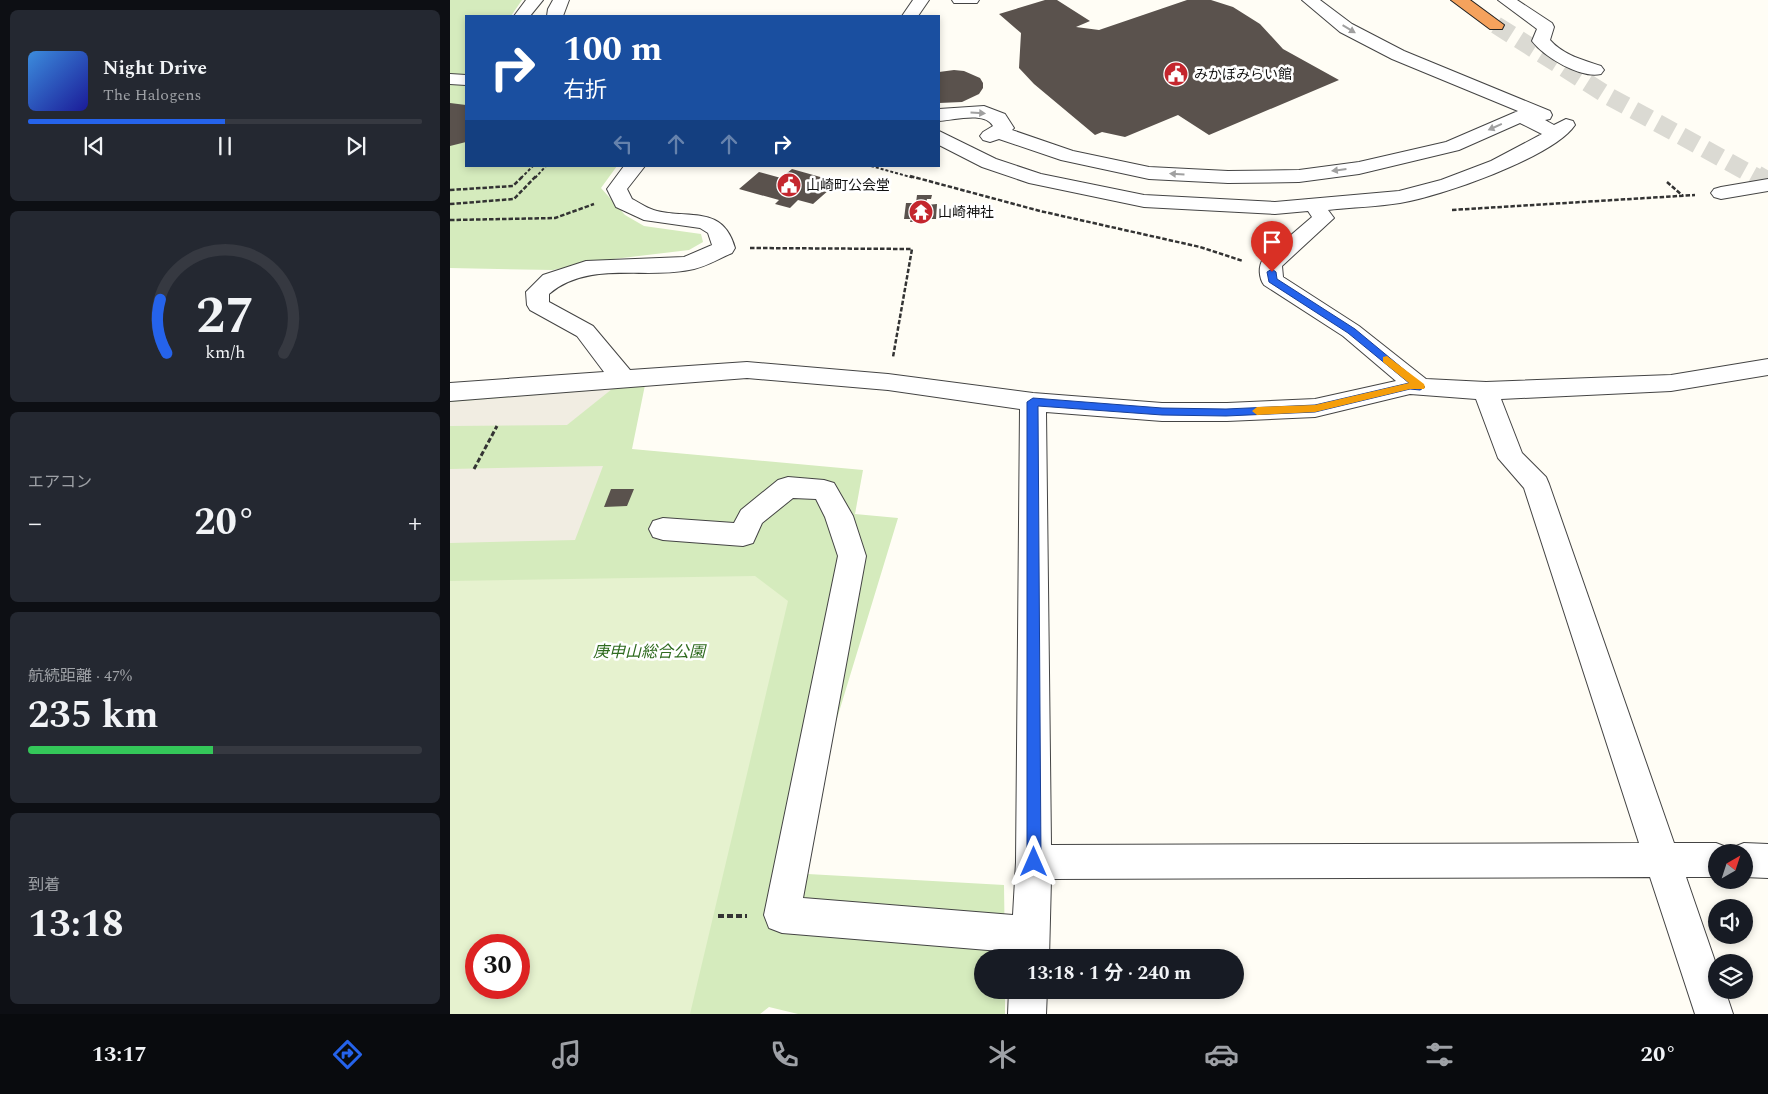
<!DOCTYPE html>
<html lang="ja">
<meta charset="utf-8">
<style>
body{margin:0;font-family:Spectral,"Noto Sans JP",serif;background:#242831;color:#f1f3f6;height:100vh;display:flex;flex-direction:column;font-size:19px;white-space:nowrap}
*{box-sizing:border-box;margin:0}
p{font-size:16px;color:#9ea1a6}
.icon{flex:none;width:28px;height:28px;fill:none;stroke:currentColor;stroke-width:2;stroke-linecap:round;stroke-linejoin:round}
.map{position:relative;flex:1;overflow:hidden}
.drawer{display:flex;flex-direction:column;gap:10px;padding:10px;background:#0d0f14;width:450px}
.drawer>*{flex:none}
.top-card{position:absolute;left:15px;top:15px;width:475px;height:152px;border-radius:0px;box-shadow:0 2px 8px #0003;background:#1a4fa0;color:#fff;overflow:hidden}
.needle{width:32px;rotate:39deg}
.buttons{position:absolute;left:1258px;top:844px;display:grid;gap:10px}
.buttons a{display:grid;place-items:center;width:45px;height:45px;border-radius:50%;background:#171b24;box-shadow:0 2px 8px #0003;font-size:25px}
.speed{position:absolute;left:15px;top:934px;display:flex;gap:10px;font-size:25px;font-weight:700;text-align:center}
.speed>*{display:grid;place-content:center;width:65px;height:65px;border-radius:50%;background:#171b24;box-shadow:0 2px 8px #0003;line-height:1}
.speed .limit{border:8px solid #d22;background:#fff;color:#111}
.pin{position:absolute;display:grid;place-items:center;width:42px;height:42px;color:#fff;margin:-51px -21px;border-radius:50% 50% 50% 0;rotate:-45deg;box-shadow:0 0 5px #0007}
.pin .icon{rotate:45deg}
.me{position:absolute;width:55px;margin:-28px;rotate:0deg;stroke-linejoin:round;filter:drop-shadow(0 0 4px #0008)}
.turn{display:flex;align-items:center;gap:18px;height:105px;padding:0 15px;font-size:22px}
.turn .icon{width:65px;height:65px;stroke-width:2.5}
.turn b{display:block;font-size:35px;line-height:42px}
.lanes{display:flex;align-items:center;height:48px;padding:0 15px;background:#0003;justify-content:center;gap:25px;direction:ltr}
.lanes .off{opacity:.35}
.big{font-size:38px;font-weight:700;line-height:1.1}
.drawer .tile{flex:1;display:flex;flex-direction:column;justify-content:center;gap:8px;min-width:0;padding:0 18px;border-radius:8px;background:#242831}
.drawer .dial{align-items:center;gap:0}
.dial svg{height:130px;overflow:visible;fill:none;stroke:#363941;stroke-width:7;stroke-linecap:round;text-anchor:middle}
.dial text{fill:#f1f3f6;stroke:none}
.song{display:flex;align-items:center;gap:15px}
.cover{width:60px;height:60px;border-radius:8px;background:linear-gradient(135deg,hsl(210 70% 55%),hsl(240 70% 35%))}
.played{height:5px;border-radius:2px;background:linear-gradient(90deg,#2563eb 50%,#363941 50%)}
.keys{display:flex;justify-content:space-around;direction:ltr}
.heat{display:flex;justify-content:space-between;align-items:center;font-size:28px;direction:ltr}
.charge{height:8px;border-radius:4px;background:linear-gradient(90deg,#34c759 47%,#363941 0)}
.trip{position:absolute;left:524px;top:949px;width:270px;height:50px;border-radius:25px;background:#171b24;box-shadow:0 2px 8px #0003;font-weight:700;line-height:50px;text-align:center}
.menu{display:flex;height:80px;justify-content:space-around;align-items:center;background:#090b0e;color:#9ea1a6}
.menu .icon{width:35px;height:35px}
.menu .selected{color:#2563eb}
.menu b{font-size:22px;color:#f1f3f6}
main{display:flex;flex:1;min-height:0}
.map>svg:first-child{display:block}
</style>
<main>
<section class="drawer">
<div class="tile">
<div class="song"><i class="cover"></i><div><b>Night Drive</b><p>The Halogens</p></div></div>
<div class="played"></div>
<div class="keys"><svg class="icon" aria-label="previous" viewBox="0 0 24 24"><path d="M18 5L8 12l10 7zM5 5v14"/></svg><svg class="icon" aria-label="pause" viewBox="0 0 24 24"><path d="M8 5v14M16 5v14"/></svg><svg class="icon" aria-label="next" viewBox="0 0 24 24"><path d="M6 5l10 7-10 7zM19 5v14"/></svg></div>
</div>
<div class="tile dial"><svg viewBox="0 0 100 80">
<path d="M14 69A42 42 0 1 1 86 69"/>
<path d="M14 69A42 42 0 0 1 10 36" stroke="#2563eb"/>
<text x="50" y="56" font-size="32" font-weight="700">27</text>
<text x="50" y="72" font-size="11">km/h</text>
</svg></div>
<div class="tile"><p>エアコン</p>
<div class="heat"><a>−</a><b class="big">20°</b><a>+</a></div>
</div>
<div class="tile"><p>航続距離 · 47%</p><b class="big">235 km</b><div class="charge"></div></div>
<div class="tile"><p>到着</p><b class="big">13:18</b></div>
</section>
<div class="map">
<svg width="1318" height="1014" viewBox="0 0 1318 1014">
<rect width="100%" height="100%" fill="#fffdf5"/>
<path fill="#d5ebbd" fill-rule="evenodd" d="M0,0H72L61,16H16V166H167L151,188L175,215L194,226L251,234L253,242L239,250L147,261L103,270L0,268Z
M195,385L182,449L413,470L405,514L448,518L340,873L554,885L555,957L532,958V990H555V1014H348L319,1007L310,1014H0V398ZM26,945H69V988H26Z"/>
<path fill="#e6f2cf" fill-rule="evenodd" d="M305,576L338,601L240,1014H0V581ZM26,945H69V988H26Z"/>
<path fill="#f1ede2" d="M162,389L117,425L0,426V402Z
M153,466L125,540L0,543V469Z"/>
<path fill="#5a524d" d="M595,0H607L640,21L626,27L649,30L737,0H761L783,7L810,24L833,49L889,80L759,135L728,115L675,137L652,132L645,135L584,84L569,68L571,33L549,14Z
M504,70L514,71L530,78L533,83V88L529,94L512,102L489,103V72Z
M0,103L16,105V142L0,146Z
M342,169L388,182L363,204L348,200L340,208L325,204L329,200L289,189L309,172L331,178Z
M467,195H482L481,199H477L476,205L487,204L486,219H477V221L460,222L461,219H454L456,203H466Z
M161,489H184L177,506L154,507Z"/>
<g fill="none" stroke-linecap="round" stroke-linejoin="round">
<path stroke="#dbdad3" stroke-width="18" stroke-dasharray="18 9" stroke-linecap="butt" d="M1046,25L1160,97L1308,178"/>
<path stroke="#dbdad3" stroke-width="22" stroke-dasharray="22 11" stroke-linecap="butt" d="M1306,176L1318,183"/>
<defs>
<path id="minor" d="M76,0H93L80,16H64Z
M103,0H119L113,16H97L98,9Z
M463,0H479L468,16H452Z
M502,0H529L527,3H504Z
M852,0H870L902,24L954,51L1100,111L1102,115L1100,119L1095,120L1104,125L1116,119L1123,121L1125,125C1104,157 989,197 950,203C926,207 902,207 878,210L884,218L832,266L833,277L909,326L976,379L1036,382L1221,375L1318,359V375L1221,391L1051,399L1072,453L1096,477L1099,484L1224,843H1266L1279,848L1280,851L1281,848L1294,843L1318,844V878L1294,877V852H1266V877H1236L1266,964V990H1275L1283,1014H1245L1200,877L601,879L599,958H561L562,952L332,933L319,928L314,915L388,556L375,517L366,499L343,498L312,523L303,543L293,546L213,540L203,537L199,529L203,521L213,518L284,523L291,510L328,480L338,477L374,480L384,483L403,516L416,556L353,898L563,915L566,862L570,409L438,390L297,378L0,401V383L154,372L127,336L80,310L77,305L76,292L93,275L136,261L234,257L262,245L258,233L250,228L194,220L166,207L157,189L174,166H195L177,189L182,199C190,203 198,209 207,211C240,219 273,205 285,248L282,253C268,259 254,268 239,270C193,279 137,261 99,294V302L143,326L180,370L297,362L438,374L583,393L712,403H777L865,399L946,381L893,336L814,285C809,278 808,267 813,259L862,217L858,211L825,214L694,207L579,183L532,167L489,145V131L546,159L591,174L694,195L825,202L949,191L991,180L1041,161L1092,134L1070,123L1009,150L909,174L849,182L778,183L699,179L611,160L549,139L540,142L533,140L530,136L533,132L543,126C535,111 504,120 489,121V109L534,106L555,114L564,128L562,130L623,151L699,167L778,171L849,170L909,162L996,142L1068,111L942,59L890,32ZM960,394L1026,399L1048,458L1074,488L1189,843L601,845L596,412L712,421H777L865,417Z
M1048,0H1067L1102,23L1104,27L1100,40C1113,55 1133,60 1151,66L1154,70L1151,74C1131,79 1094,57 1082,41L1087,29Z
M0,74L16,75V85L0,84Z
M1318,179V191L1271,199L1264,197L1261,193L1264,189L1271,187Z
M559,990H597L596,1014H558Z"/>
<path id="highway" d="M1001,0H1020L1054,25L1052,29H1040Z"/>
</defs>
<use href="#minor" stroke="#444" stroke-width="2"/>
<use href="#highway" stroke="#222" stroke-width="2"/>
<path stroke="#333" stroke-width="2" stroke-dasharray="3 2" stroke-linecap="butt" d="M421,166L464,178
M71,178L83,166
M85,178L96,166"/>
<path stroke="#333" stroke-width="2.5" stroke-dasharray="4.5 2" stroke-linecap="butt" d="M460,176L590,211L750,247L793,261
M1217,182L1233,196
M0,190L63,186L73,176
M0,204L64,199L86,176
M1002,210L1245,195
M0,220L105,218L144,204
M300,248L462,249L443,357"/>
<path stroke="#333" stroke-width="3" stroke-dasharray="5 2.5" stroke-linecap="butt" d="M24,469L47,426"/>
<path stroke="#333" stroke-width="4" stroke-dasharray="6 3" stroke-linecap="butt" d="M268,916H297"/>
<use href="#minor" fill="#fff" fill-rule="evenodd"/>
<use href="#highway" fill="#f5a25d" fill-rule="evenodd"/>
</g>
<defs><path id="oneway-solid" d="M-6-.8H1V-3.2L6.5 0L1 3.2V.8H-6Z" transform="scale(1.25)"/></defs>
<g fill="#a0a0a0">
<use href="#oneway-solid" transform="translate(899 29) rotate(31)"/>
<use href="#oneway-solid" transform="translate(528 113) rotate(3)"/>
<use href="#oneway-solid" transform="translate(1045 127) rotate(156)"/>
<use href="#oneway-solid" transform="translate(889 170) rotate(173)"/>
<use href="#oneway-solid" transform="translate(727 174) rotate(-177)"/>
</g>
<path fill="#2563eb" stroke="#184099" d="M822,269L826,272L827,279L905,329L975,387L970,390L960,389L865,412L776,416L712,415L588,406L591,862L589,867L584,869L579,867L577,862V402L583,398L712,408L776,409L865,405L959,383L898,333L819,282L817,272Z"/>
<path fill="#f59e0b" d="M937,356L974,384L975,387L974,389H960L865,412L807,415L802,411L807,407L865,405L959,383L933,362V357Z"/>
<defs>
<symbol id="civic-disc" viewBox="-11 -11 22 22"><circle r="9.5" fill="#c4262e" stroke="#fff"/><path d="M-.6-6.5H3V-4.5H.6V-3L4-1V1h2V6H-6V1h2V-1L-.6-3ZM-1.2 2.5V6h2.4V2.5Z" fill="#fff"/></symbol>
<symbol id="temple-disc" viewBox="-11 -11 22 22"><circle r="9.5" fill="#c4262e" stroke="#fff"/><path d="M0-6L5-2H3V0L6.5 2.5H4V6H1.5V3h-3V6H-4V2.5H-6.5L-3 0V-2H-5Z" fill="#fff"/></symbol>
</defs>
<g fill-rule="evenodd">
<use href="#civic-disc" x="712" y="60" width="28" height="28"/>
<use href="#civic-disc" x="325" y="171" width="28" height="28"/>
<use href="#temple-disc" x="457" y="198" width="28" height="28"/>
</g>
<g text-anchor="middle" stroke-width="5" stroke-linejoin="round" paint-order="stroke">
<g font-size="14" fill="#111" stroke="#fff" text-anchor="start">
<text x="744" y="79">みかぼみらい館</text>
<text x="356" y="190">山崎町公会堂</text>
<text x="488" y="217">山崎神社</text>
</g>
<g font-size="16" font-style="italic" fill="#2f6b1f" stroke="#fff">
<text x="199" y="657">庚申山総合公園</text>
</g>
</g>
</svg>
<div class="buttons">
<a><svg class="needle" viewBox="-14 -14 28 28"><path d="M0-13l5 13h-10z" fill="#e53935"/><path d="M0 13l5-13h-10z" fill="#9ea1a6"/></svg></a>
<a><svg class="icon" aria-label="sound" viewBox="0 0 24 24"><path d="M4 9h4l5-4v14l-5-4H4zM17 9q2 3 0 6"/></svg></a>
<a><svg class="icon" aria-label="layers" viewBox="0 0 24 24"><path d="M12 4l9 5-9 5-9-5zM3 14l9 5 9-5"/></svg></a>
</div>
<div class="speed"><div class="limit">30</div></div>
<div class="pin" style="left:822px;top:272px;background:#d93025"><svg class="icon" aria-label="arrive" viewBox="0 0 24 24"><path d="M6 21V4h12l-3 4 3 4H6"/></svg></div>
<svg class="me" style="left:584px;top:862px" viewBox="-20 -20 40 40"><path d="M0-17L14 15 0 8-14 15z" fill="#2563eb" stroke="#fff" stroke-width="4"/></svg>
<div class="trip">13:18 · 1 分 · 240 m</div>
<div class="top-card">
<div class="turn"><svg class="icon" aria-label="right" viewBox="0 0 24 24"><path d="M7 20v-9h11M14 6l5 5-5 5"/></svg><div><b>100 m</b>右折</div></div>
<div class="lanes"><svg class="icon off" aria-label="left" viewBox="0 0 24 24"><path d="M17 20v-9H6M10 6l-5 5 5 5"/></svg><svg class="icon off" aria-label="ahead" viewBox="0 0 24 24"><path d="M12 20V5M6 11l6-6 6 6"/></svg><svg class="icon off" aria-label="ahead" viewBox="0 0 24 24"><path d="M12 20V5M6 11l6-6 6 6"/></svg><svg class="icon" aria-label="right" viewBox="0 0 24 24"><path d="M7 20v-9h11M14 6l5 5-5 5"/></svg></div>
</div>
</div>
</main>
<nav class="menu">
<b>13:17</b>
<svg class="icon selected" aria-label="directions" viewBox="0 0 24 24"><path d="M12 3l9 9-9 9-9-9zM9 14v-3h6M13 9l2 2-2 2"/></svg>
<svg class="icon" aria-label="music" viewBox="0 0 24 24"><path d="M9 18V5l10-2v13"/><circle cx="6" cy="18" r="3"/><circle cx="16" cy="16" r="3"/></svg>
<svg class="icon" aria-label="phone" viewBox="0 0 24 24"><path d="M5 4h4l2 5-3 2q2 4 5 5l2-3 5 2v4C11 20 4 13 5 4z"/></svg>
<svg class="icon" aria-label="climate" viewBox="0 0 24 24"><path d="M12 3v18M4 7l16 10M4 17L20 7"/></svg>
<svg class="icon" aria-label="car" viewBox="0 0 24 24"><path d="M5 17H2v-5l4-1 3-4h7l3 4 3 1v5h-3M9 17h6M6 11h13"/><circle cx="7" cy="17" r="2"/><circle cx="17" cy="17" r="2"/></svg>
<svg class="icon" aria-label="filters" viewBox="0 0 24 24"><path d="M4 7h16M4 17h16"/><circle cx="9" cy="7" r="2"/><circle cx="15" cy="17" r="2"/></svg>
<b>20°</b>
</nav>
